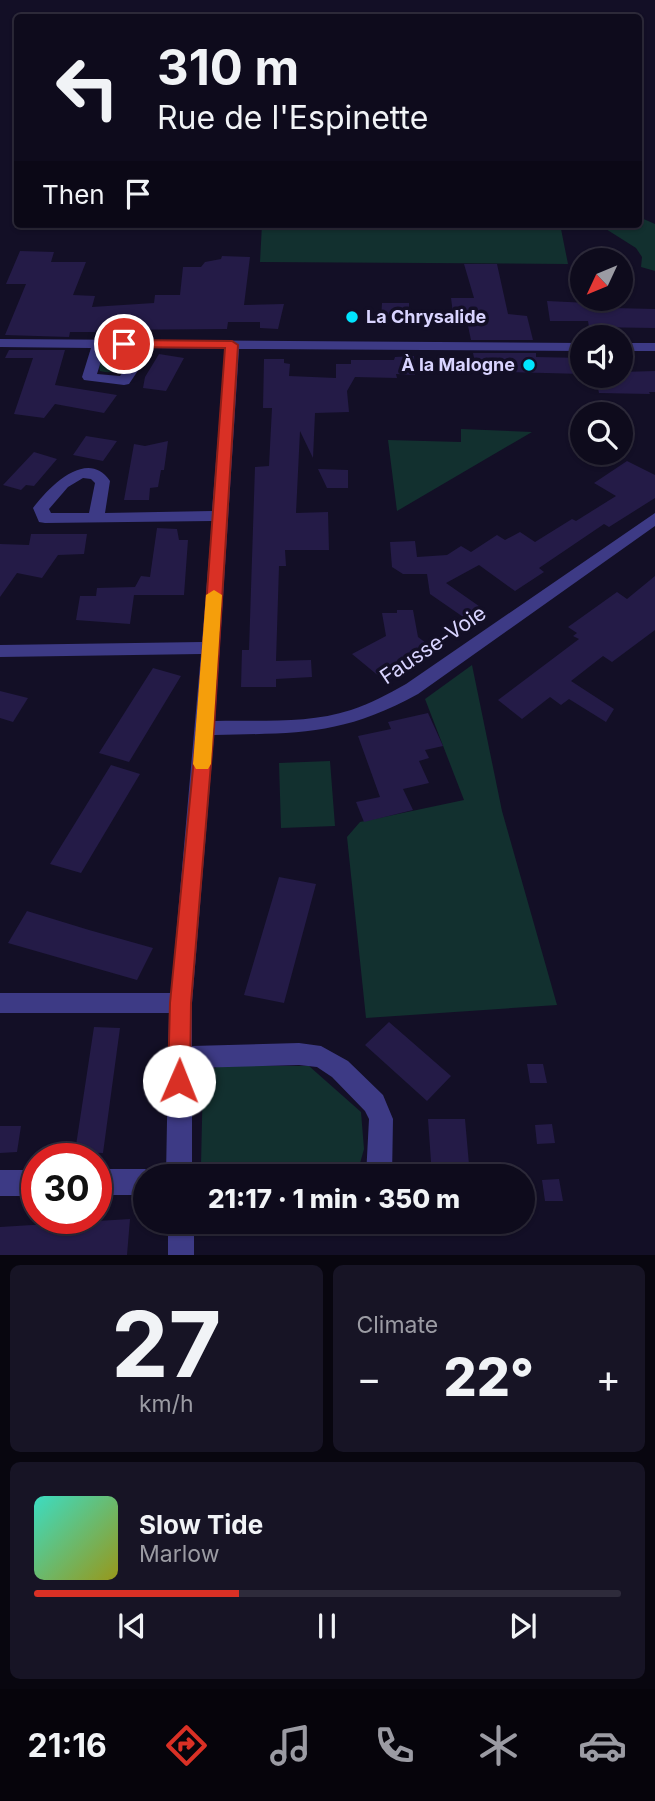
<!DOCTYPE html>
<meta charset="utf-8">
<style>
body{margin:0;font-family:Inter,sans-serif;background:#171425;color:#f1f3f6;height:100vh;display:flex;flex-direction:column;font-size:26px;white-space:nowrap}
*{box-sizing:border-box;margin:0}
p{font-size:23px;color:#9b9ba3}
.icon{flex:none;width:38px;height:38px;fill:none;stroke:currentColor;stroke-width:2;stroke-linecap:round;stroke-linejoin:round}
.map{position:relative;height:1255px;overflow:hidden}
.panel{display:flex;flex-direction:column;gap:10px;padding:10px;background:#08060f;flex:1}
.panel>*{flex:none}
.guide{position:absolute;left:14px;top:14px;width:628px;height:214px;border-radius:7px;box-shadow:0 2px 5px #0004,0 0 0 2px #2e2b3b;background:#0e0b1c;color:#f1f3f6;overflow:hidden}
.needle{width:46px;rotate:226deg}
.tools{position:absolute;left:570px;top:248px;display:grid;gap:14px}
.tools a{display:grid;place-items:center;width:63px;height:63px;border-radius:50%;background:#0e0b1c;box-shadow:0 2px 5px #0004,0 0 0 2px #2e2b3b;font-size:35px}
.speed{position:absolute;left:21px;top:1143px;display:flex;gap:14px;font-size:35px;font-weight:700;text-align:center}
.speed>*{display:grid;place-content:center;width:91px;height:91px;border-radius:50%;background:#0e0b1c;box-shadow:0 2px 5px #0004,0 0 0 2px #2e2b3b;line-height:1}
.speed .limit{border:10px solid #d22;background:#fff;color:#111}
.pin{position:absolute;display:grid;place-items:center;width:60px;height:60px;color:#fff;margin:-30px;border:4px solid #fff;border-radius:50%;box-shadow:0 2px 7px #0007}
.me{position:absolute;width:77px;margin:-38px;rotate:1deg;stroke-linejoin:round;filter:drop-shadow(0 0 5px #0008)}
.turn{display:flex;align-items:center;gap:24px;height:147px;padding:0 28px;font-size:32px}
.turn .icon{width:91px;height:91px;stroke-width:2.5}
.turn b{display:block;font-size:49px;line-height:60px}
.then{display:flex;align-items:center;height:66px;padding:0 28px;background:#0003;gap:14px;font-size:26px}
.big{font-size:52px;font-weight:800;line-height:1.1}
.panel .widget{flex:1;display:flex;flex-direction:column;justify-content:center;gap:10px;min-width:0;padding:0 24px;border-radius:10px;background:#171425}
.panel .dial{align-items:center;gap:0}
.dial b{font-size:91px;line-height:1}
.song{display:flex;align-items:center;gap:21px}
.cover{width:84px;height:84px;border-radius:10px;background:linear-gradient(135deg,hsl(170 70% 55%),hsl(60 70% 35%))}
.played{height:7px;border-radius:4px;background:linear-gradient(90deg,#d93025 35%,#2e2b3b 35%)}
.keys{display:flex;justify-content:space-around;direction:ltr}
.heat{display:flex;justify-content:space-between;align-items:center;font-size:38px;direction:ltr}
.panel .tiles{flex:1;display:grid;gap:10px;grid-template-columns:1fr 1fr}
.widget:last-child{grid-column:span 2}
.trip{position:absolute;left:133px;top:1164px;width:402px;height:70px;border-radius:35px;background:#0e0b1c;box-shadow:0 2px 5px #0004,0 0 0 2px #2e2b3b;font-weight:800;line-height:70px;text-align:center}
.tabs{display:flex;height:112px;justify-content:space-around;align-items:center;background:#06040b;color:#9b9ba3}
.tabs .icon{width:49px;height:49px}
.tabs .active{color:#d93025}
.tabs b{font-size:32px;color:#f1f3f6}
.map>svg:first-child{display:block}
</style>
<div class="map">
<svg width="655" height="1255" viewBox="0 0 655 1255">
<rect width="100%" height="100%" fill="#130f26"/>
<path fill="#12302f" d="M639,217L655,224V271L641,267L642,257L636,248L598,224H639Z
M262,224H560L568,264L260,262Z
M113,350H124L129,355C122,369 117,375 100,371L99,363L103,355Z
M461,429L532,432L397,511L388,440L461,442Z
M472,665L502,811L557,1005L366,1018L347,837L360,822L464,800L425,699Z
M330,761L335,826L281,828L279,763Z
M218,1066H309L361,1112L364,1149L357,1174L211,1176L201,1165L203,1077Z"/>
<path fill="#241b47" d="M20,251L54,252L51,262H86L73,295L95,296L92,307L154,303L155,295H180L183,267H201L205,262L221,259L222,256L250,257L244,305L284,304L278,329L260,328V322H228L227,329L96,330L95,332H70L69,337L5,335L26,284H6Z
M464,264H497L508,314L527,316L533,340H471L467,321H454L451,298H474Z
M547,301L610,304L613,308L655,309V328L589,327L588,321H550Z
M382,303H409V320L381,319Z
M9,350H65L55,385L117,395L104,413L55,404L44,418L14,414L33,358H5Z
M473,353H536V357L583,358V374L477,371Z
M159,354L184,358L166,391L143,388L145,377Z
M414,356L415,375L396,374L397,378L355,377L347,391L349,412L315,413L313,458L300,431L296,513L328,512L329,550H285L286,566H279L276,661L311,660L312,677L276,679V687H241L242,650H249L255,467L269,466L272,408H263L264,359H284V363L290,364L289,376L336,378V364H351V360H394L395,357Z
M655,371V392H649L650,394L599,393L595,376H621V372Z
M86,436L117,441L103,461L73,455Z
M168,441L164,470H161L158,487L150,488L149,500H124L134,444L145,446Z
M34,452L57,459L34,486L26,485L21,490L3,485Z
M627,461L655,475V498L609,527L604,524L539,568L544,572L515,591L479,565L446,583L486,611L469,621L430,594L427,574H403L392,567L390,542L415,541L417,557L447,555L461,546L471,552L497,535L505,540L520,532L535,542L572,519L576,521L616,496L594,483Z
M318,469L348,470V488H327Z
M157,528L177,529L179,540H188L184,595H134L130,624L76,620L80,596H96L97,588L135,587L141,576L150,577Z
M31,534H87L84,554L58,555L42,578L17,573L0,597V544L29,545Z
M655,576V630L612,662L603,656L571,681L614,709L606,722L569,699L561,705L550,697L522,719L498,700L579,639L573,636L577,633L568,627L617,592L627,599Z
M397,610H413L418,637L434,649L386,682L352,654L386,636L382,613H397Z
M153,668L181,676L129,762L99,753Z
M0,691L28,698L13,722L0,718Z
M428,713L443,746L425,750L429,758L419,761L429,783L403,789L413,810L364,822L356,802L380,797L358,736L391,729L388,722Z
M111,765L140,774L81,873L50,864Z
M279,877L316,884L284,1003L244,995Z
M27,911L89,930L153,948L137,980L8,943Z
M389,1022L451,1076L427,1101L365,1045Z
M94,1027L120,1028L103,1153L75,1152Z
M527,1064H543L547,1083H530Z
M428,1119H465L470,1176H432Z
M552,1124L555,1143L537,1144L535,1125Z
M0,1126H21L17,1152L0,1153Z
M559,1179L563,1201H545L542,1180Z
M130,1219L127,1255H0V1227Z"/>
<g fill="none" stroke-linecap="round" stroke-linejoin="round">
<path fill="#3d3a85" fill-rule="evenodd" d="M0,339L583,343V351L239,349L215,721C260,720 308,724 351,710C370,704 388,694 406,684L655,513V526L418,694C341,736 299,733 214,735L192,1003V1046L299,1043L321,1046L348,1061L383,1095L393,1119L392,1176H366L369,1119L365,1111L332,1077L317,1067L299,1065L192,1068V1176H166L169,1013H0V993H171L201,654L0,657V645L202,642L212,521L45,523L39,522L33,508C48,488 87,447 110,481L105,513L212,511L225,349L153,348L129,384L124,385L84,380L82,377L91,348L0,347ZM105,348H139L120,376L97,374ZM83,478L91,479L95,483L89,513H51L49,509L68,487Z
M621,343H655V351H621Z
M96,1169H145L155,1176H145V1195H96Z
M0,1170H37V1196H0Z
M168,1222H194V1255H168Z"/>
</g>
<path fill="#d93025" stroke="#8d1f18" stroke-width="2" d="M124,340L232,341L238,345L214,728L191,1003L190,1081L187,1088L179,1091L171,1088L168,1081L170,1003L197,728L225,348L119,347V341Z"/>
<path fill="#f59e0b" d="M214,590L222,595L211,764L208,769H196L193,764L206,595Z"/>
<g fill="#00e5ff" stroke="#130f26" stroke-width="2.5">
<circle cx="352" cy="317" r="7"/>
<circle cx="529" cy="365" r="7"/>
</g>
<g text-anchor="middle" stroke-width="7" stroke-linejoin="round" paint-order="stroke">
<g font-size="18" font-weight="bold" fill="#d9d4ff" stroke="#130f26" text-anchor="start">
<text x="366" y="323">La Chrysalide</text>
<text x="515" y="371" text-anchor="end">À la Malogne</text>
</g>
<g font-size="21" fill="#d9d4ff" stroke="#130f26">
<text transform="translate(433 645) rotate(-34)" y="7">Fausse-Voie</text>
</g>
</g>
</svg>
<div class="tools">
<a><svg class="needle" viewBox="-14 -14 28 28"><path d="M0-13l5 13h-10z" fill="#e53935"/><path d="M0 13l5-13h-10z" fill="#9b9ba3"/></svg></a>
<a><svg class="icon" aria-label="sound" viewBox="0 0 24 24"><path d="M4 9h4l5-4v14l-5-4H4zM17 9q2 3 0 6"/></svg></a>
<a><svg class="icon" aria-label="search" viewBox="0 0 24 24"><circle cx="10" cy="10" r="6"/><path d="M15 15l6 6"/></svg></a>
</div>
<div class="speed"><div class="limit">30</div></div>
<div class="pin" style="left:124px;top:344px;background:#d93025"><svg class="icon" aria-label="arrive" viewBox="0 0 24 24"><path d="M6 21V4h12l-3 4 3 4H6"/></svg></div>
<svg class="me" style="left:179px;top:1081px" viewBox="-20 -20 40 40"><circle r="19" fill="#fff"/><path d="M0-13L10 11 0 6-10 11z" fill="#d93025"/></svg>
<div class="trip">21:17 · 1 min · 350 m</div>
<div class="guide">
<div class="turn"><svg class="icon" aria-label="left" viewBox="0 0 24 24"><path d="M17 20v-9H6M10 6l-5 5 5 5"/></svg><div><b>310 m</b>Rue de l'Espinette</div></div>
<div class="then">Then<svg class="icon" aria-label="arrive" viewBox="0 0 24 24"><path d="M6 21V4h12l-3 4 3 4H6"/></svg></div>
</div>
</div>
<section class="panel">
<div class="tiles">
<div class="widget dial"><b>27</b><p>km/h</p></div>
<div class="widget"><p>Climate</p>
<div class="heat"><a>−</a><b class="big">22°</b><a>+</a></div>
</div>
<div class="widget">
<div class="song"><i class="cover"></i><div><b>Slow Tide</b><p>Marlow</p></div></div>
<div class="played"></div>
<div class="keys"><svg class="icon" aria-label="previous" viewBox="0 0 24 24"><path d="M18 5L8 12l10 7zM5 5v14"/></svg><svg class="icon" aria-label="pause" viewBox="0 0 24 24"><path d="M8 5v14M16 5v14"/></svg><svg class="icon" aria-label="next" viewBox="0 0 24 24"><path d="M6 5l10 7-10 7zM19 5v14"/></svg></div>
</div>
</div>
</section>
<nav class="tabs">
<b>21:16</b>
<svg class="icon active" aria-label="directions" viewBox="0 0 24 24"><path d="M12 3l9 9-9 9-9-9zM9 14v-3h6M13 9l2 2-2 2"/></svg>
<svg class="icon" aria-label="music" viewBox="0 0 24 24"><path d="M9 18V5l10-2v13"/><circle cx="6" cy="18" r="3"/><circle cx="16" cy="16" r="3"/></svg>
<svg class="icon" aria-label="phone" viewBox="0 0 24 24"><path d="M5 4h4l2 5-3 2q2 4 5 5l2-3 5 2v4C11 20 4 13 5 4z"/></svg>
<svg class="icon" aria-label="climate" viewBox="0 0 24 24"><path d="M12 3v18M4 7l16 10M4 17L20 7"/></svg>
<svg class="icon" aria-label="car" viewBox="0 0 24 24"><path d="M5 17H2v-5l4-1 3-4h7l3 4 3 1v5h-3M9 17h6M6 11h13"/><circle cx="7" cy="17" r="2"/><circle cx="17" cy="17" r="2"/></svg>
</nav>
